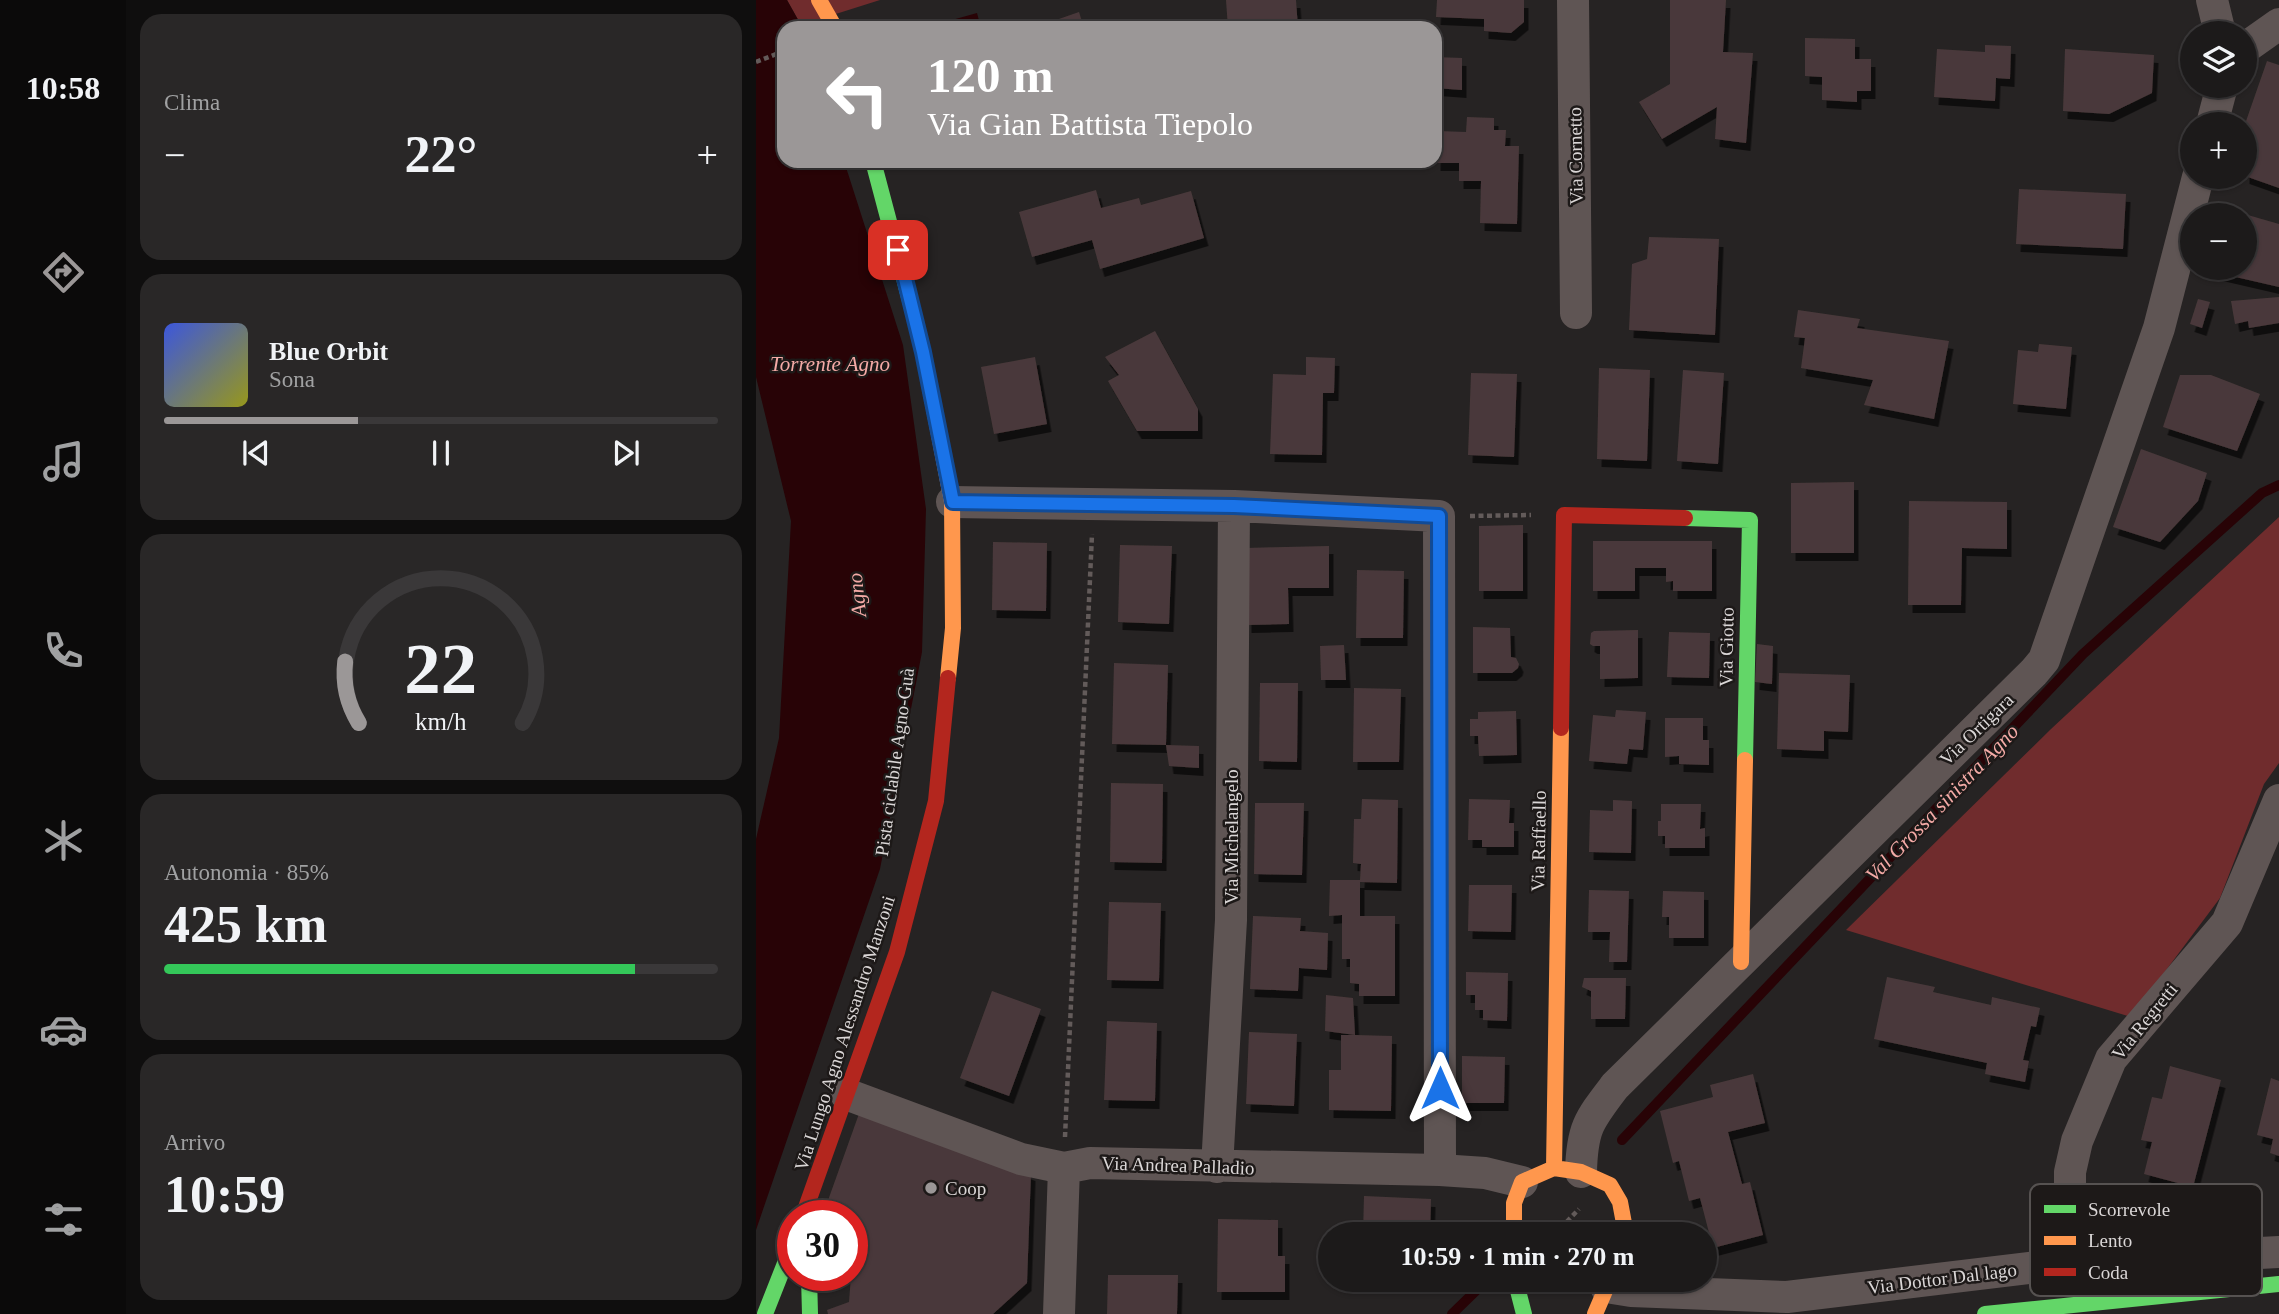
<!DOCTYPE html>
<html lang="it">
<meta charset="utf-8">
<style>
body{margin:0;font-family:Georgia,serif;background:#292727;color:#f1f3f6;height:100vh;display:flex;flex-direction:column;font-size:26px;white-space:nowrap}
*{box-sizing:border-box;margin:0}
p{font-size:23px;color:#a0a1a2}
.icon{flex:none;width:38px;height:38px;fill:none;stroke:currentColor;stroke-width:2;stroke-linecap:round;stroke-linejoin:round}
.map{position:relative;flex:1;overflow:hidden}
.details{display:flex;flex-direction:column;gap:14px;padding:14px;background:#0f0e0e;width:630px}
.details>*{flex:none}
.banner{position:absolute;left:21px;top:21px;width:665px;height:147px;border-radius:21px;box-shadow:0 2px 5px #0004,0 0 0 2px #3a3839;background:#9b9797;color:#fff;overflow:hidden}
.controls{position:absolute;left:1424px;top:21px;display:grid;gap:14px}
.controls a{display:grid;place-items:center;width:77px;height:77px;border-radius:50%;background:#1c1a1a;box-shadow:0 2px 5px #0004,0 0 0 2px #3a3839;font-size:35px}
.speed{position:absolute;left:21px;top:1200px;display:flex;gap:14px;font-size:35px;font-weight:700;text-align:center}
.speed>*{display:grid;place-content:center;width:91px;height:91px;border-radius:50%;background:#1c1a1a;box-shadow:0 2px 5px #0004,0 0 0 2px #3a3839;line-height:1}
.speed .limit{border:10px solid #d22;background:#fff;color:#111}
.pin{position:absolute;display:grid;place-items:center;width:60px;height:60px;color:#fff;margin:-30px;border-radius:14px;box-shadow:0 4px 10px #0006}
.me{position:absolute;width:77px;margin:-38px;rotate:0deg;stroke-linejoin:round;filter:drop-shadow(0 0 5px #0008)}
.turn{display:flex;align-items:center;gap:24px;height:147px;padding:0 35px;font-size:32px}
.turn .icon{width:91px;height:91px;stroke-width:2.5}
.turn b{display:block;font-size:49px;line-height:60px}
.big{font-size:52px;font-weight:700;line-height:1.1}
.details .tile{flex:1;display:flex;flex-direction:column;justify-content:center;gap:10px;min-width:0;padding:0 24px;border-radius:21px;background:#292727}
.details .dial{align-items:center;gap:0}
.dial svg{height:182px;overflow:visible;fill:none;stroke:#3a3839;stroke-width:7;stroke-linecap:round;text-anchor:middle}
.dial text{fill:#f1f3f6;stroke:none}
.song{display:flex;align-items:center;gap:21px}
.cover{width:84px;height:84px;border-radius:10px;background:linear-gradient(135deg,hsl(230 70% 55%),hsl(60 70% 35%))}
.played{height:7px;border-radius:4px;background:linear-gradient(90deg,#9b9797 35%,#3a3839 35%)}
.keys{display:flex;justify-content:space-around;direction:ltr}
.heat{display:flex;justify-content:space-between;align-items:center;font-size:38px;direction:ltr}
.charge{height:10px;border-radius:5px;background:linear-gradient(90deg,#34c759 85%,#3a3839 0)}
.trip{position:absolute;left:562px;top:1222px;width:399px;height:70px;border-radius:35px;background:#1c1a1a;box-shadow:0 2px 5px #0004,0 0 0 2px #3a3839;font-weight:700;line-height:70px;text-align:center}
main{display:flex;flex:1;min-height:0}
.menu{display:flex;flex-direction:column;width:126px;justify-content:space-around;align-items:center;background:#0b0a0a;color:#a0a1a2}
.menu .icon{width:49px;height:49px}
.menu .on{color:#9b9797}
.menu b{font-size:32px;color:#f1f3f6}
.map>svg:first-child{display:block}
</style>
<main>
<nav class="menu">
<b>10:58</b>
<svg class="icon on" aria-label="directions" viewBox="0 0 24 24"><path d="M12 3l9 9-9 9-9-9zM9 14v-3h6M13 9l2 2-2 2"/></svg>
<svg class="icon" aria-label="music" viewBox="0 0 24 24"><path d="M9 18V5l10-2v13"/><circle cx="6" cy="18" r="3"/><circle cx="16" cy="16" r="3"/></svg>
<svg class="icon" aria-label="phone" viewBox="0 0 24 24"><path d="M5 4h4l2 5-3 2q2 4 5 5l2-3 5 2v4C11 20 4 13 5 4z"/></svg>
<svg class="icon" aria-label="climate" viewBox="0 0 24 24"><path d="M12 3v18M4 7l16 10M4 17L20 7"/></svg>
<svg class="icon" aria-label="car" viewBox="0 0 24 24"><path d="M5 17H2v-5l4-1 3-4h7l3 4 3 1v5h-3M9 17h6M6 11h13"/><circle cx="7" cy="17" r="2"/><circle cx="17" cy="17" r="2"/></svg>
<svg class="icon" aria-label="filters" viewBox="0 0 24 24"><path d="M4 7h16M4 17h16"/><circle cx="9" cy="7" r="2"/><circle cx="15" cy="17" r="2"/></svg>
</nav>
<section class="details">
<div class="tile"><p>Clima</p>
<div class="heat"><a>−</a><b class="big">22°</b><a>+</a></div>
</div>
<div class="tile">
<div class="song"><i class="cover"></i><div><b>Blue Orbit</b><p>Sona</p></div></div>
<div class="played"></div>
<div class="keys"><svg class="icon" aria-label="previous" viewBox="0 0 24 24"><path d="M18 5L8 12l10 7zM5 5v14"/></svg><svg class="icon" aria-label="pause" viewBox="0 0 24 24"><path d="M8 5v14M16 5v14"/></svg><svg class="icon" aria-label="next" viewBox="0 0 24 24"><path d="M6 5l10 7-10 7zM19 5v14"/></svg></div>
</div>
<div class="tile dial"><svg viewBox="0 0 100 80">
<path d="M14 69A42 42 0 1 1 86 69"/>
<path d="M14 69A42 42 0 0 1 8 42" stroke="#9b9797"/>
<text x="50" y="56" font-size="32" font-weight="700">22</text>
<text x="50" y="72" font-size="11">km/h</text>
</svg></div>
<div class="tile"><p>Autonomia · 85%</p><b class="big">425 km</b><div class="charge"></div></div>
<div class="tile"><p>Arrivo</p><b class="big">10:59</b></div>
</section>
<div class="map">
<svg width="1523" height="1314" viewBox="0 0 1523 1314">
<defs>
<filter id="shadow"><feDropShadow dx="4.5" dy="8" stdDeviation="0" flood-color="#0009"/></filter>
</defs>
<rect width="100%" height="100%" fill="#262323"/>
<path fill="#702c2d" d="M31,0H124L45,25Z
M1523,517V763L1508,784L1464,898L1375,1017L1090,930L1295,729Z"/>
<path fill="#280306" d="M0,0H31L45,25L46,28H28V161H88L147,345L170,509L166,652L124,869L0,1230V839L23,738L35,521L0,377Z
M221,13L225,28H179L178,25Z"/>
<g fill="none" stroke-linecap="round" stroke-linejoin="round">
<path stroke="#280306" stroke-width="10" d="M866,1140L1327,654L1506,493L1523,485
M696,1314L732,1279"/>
</g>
<path fill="#49393a" filter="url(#shadow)" d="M470,0H540L542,28H472Z
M681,0H768V22L755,33L728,31V19L680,17Z
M914,0H970L967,52L997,53L990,143L959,139L961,107L906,139L883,102L914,84Z
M323,12L328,28H303L300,20Z
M1049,38L1099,39V59H1115V91H1101V102L1066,100V77L1049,76Z
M1229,45L1255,46L1254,79L1240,78L1239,101L1178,97L1181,49L1229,52Z
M1309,49L1398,55L1396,93L1353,114L1307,111Z
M679,57L706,58V90L679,88Z
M1511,61L1523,65V188L1489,176V124Z
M711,117L738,118V130H750L749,146H763L761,224L724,223L725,181H703V163H680L681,131L710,132Z
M1263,189L1370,194L1367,249L1260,244Z
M340,190L345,208L383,198L385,205L435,191L448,238L344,269L336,240L276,257L263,212Z
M1443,201L1523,224V287L1445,269L1489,268V215H1440Z
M893,237L963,239L959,335L873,330L876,264L891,259Z
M1523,297V323L1493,328L1492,321L1479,324L1475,301Z
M1442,299L1454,302L1446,328L1434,324Z
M1042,310L1104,319L1101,328L1193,341L1178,419L1108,405L1117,380L1045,368L1049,338L1038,337Z
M399,331L442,409V431H381L352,381L363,375L349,357Z
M1283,344L1316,347L1310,409L1257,404L1262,350L1282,352Z
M279,357L291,424L238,434L225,367Z
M550,357L579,358L578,393H567L566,455L514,454L517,374L550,375Z
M843,368L894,370L891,461L841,459Z
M927,370L968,373L962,464L921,461Z
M715,373L761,374L758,457L712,455Z
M1424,375H1455L1504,394L1481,451L1407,427Z
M1385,449L1451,473L1442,501L1404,542L1357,527Z
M1098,482V553H1035V483Z
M1153,501L1251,502V549L1206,548L1205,605H1152Z
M767,525V591H723V526Z
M837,541H956V591H917V581L910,582V568H879V591H837Z
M237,542L291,543L290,611L236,610Z
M364,545L416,546L413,624L362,622Z
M573,546V588H532L533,624L491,625L490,548Z
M601,570L648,571L647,638H600Z
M717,627L754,628L755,657L760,658L763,664L762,668L756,673H717Z
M882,630V678L844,679V646H837L834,644L835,633L838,631Z
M913,632L954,633L953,678L911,677Z
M1001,644L1017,646L1016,684L999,682Z
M588,645L590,680H565L564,646Z
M358,663L412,665L410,745L356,744Z
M1023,673L1094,675L1092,732L1068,731V751L1021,749Z
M504,683H542L541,762L503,761Z
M598,688L645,689L643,762H597Z
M860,710L890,712L887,750L873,749L871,764L833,761L837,715L859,717Z
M760,711L761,755L723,756L722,736H714V719H722V712Z
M909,718H947V740H953V765L923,764V756L909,757Z
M410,745L443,746V768L413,766Z
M355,783L407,784L406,863L354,862Z
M606,799L642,800L641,883L604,882V916H639V996H603V984L594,983V959H586V915L573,916L574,880H604L605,864L597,863L598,819H605Z
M713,799L754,800L753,823H758V847H726V840H712Z
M857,800L876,801L875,853L833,852L834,810L857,811Z
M499,803H548L546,875L498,874Z
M905,804H945L944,829L949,828V848H909V836H902V821H905Z
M713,885H756L755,932L712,931Z
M833,890L873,891L871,962H853L854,932H832Z
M907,891L948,892V938H913V917H906Z
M353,902L405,903L403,981L351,980Z
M497,916L545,918L544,931L572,933L571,970L543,968L542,991L494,989Z
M710,972L752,973L751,1021L727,1020V1010H719V995H710Z
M1131,977L1179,987L1177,992L1235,1005L1236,997L1284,1008L1280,1027L1275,1026L1267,1060L1273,1061L1269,1082L1229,1074L1231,1063L1118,1039Z
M828,978H870L869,1019H835V991L826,987Z
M236,991L285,1009L253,1096L204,1078Z
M570,995L597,998L599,1035L636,1036L635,1111L573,1110V1070H585V1035H599L569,1031Z
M351,1021L401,1023L399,1101L348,1100Z
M493,1032L541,1034L538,1106L490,1104Z
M706,1056L749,1057L748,1103H706Z
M1414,1066L1465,1080L1437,1187L1388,1174L1396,1142L1385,1140L1396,1097L1406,1099Z
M997,1074L1009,1123L972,1132L986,1184L994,1182L1007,1235L957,1248L944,1198L933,1201L923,1161L917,1163L904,1111L957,1097L954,1085Z
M1515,1078L1523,1081V1156L1514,1153L1517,1139L1501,1135Z
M104,1111L275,1173L271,1283L237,1314H72L71,1310L93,1302L95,1276L96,1272L104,1271L96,1215L70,1206Z
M608,1196L675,1199L674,1234H607Z
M462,1219L522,1220V1256H529V1292H461Z
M352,1275H422L421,1314H351Z"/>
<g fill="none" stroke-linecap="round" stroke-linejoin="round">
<path stroke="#635b5a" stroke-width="4.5" stroke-dasharray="5 3.5" stroke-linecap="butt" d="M0,62L28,51
M714,516L775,515
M309,1137L336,534
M799,1234L823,1209"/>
<path stroke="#5f5554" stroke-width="32" d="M817,0L820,313
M1456,0L1464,33
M1489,48L1523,24
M1456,124L1466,86
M196,502L478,506L683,516L684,1170
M90,1094L265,1159L308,1168L334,1163L684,1170L729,1173L766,1182
M461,1167L475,920L478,506
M825,1172C826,1128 833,1120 859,1086L1278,672L1288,660L1403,328L1442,177
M1314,1263V1172L1321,1141L1355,1059L1471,923L1523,800
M850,1287L875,1291L1031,1297L1314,1263L1523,1252
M303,1314L308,1168"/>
<path stroke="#63d668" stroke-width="16" d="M117,161L158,316
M929,518L994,520L989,760
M53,1276L54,1314
M759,1279L768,1314
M9,1314L37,1243
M1229,1314L1523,1284"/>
<path stroke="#ff974d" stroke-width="16" d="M63,0L79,28
M158,316L167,352L196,502L197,628L192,678
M985,962L989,760
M798,1168L805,728
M758,1234V1203L766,1182L798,1168L825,1172L854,1185L864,1202L870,1234
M839,1314L854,1279"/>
<path stroke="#b3261e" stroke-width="16" d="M805,728L808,515L929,518
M47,1216L141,952L180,801L192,678"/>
</g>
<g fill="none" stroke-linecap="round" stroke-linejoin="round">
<defs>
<path id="route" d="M142,250L167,352L197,502L478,506L683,516L684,1088"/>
</defs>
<use href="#route" stroke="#114b97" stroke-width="18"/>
<use href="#route" stroke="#1a73e8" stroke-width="12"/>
</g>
<circle fill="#9b9797" stroke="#1d1918" stroke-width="2.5" cx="175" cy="1188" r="7"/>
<g text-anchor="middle" stroke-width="5" stroke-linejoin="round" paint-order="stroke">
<g font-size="19" fill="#dad6d6" stroke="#1d1918">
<text transform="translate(819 156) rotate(-91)" y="7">Via Cornetto</text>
<text transform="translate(970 647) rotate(-89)" y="7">Via Giotto</text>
<text transform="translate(1220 729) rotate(-44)" y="7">Via Ortigara</text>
<text transform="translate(138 762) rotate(-82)" y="7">Pista ciclabile Agno-Guà</text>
<text transform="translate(475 837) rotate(-90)" y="7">Via Michelangelo</text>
<text transform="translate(782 841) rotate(-89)" y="7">Via Raffaello</text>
<text transform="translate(1388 1021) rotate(-51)" y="7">Via Regretti</text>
<text transform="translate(88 1033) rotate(-72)" y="7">Via Lungo Agno Alessandro Manzoni</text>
<text transform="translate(422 1165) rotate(2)" y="7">Via Andrea Palladio</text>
<text transform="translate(1186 1278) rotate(-7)" y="7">Via Dottor Dal lago</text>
</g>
<g font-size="19" fill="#dad6d6" stroke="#1d1918" text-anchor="start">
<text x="189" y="1195">Coop</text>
</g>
<g font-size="21" font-style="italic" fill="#f4aaa6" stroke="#1d1918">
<text x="74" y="371">Torrente Agno</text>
<text transform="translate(101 595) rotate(-96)" y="7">Agno</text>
<text transform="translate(1186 803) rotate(-46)" y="7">Val Grossa sinistra Agno</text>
</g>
</g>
<rect x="1274" y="1184" width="232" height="112" rx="10" fill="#1d1918" stroke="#565251" stroke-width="2"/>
<rect x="1288" y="1205" width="32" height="8" fill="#63d668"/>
<rect x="1288" y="1236" width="32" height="9" fill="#ff974d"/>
<rect x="1288" y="1268" width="32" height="8" fill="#b3261e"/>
<g font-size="19" fill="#dad6d6">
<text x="1332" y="1216">Scorrevole</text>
<text x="1332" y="1247">Lento</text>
<text x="1332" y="1279">Coda</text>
</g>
</svg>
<div class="controls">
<a><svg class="icon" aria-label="layers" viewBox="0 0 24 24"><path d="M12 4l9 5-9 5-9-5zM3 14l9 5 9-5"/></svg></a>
<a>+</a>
<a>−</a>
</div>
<div class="speed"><div class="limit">30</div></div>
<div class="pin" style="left:142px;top:250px;background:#d93025"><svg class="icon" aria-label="arrive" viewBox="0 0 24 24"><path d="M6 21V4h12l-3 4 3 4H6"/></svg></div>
<svg class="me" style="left:684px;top:1088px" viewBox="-20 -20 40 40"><path d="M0-17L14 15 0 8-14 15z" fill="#1a73e8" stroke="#fff" stroke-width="4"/></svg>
<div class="trip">10:59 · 1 min · 270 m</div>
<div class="banner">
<div class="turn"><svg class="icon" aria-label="left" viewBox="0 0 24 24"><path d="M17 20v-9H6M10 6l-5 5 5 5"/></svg><div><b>120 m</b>Via Gian Battista Tiepolo</div></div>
</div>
</div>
</main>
